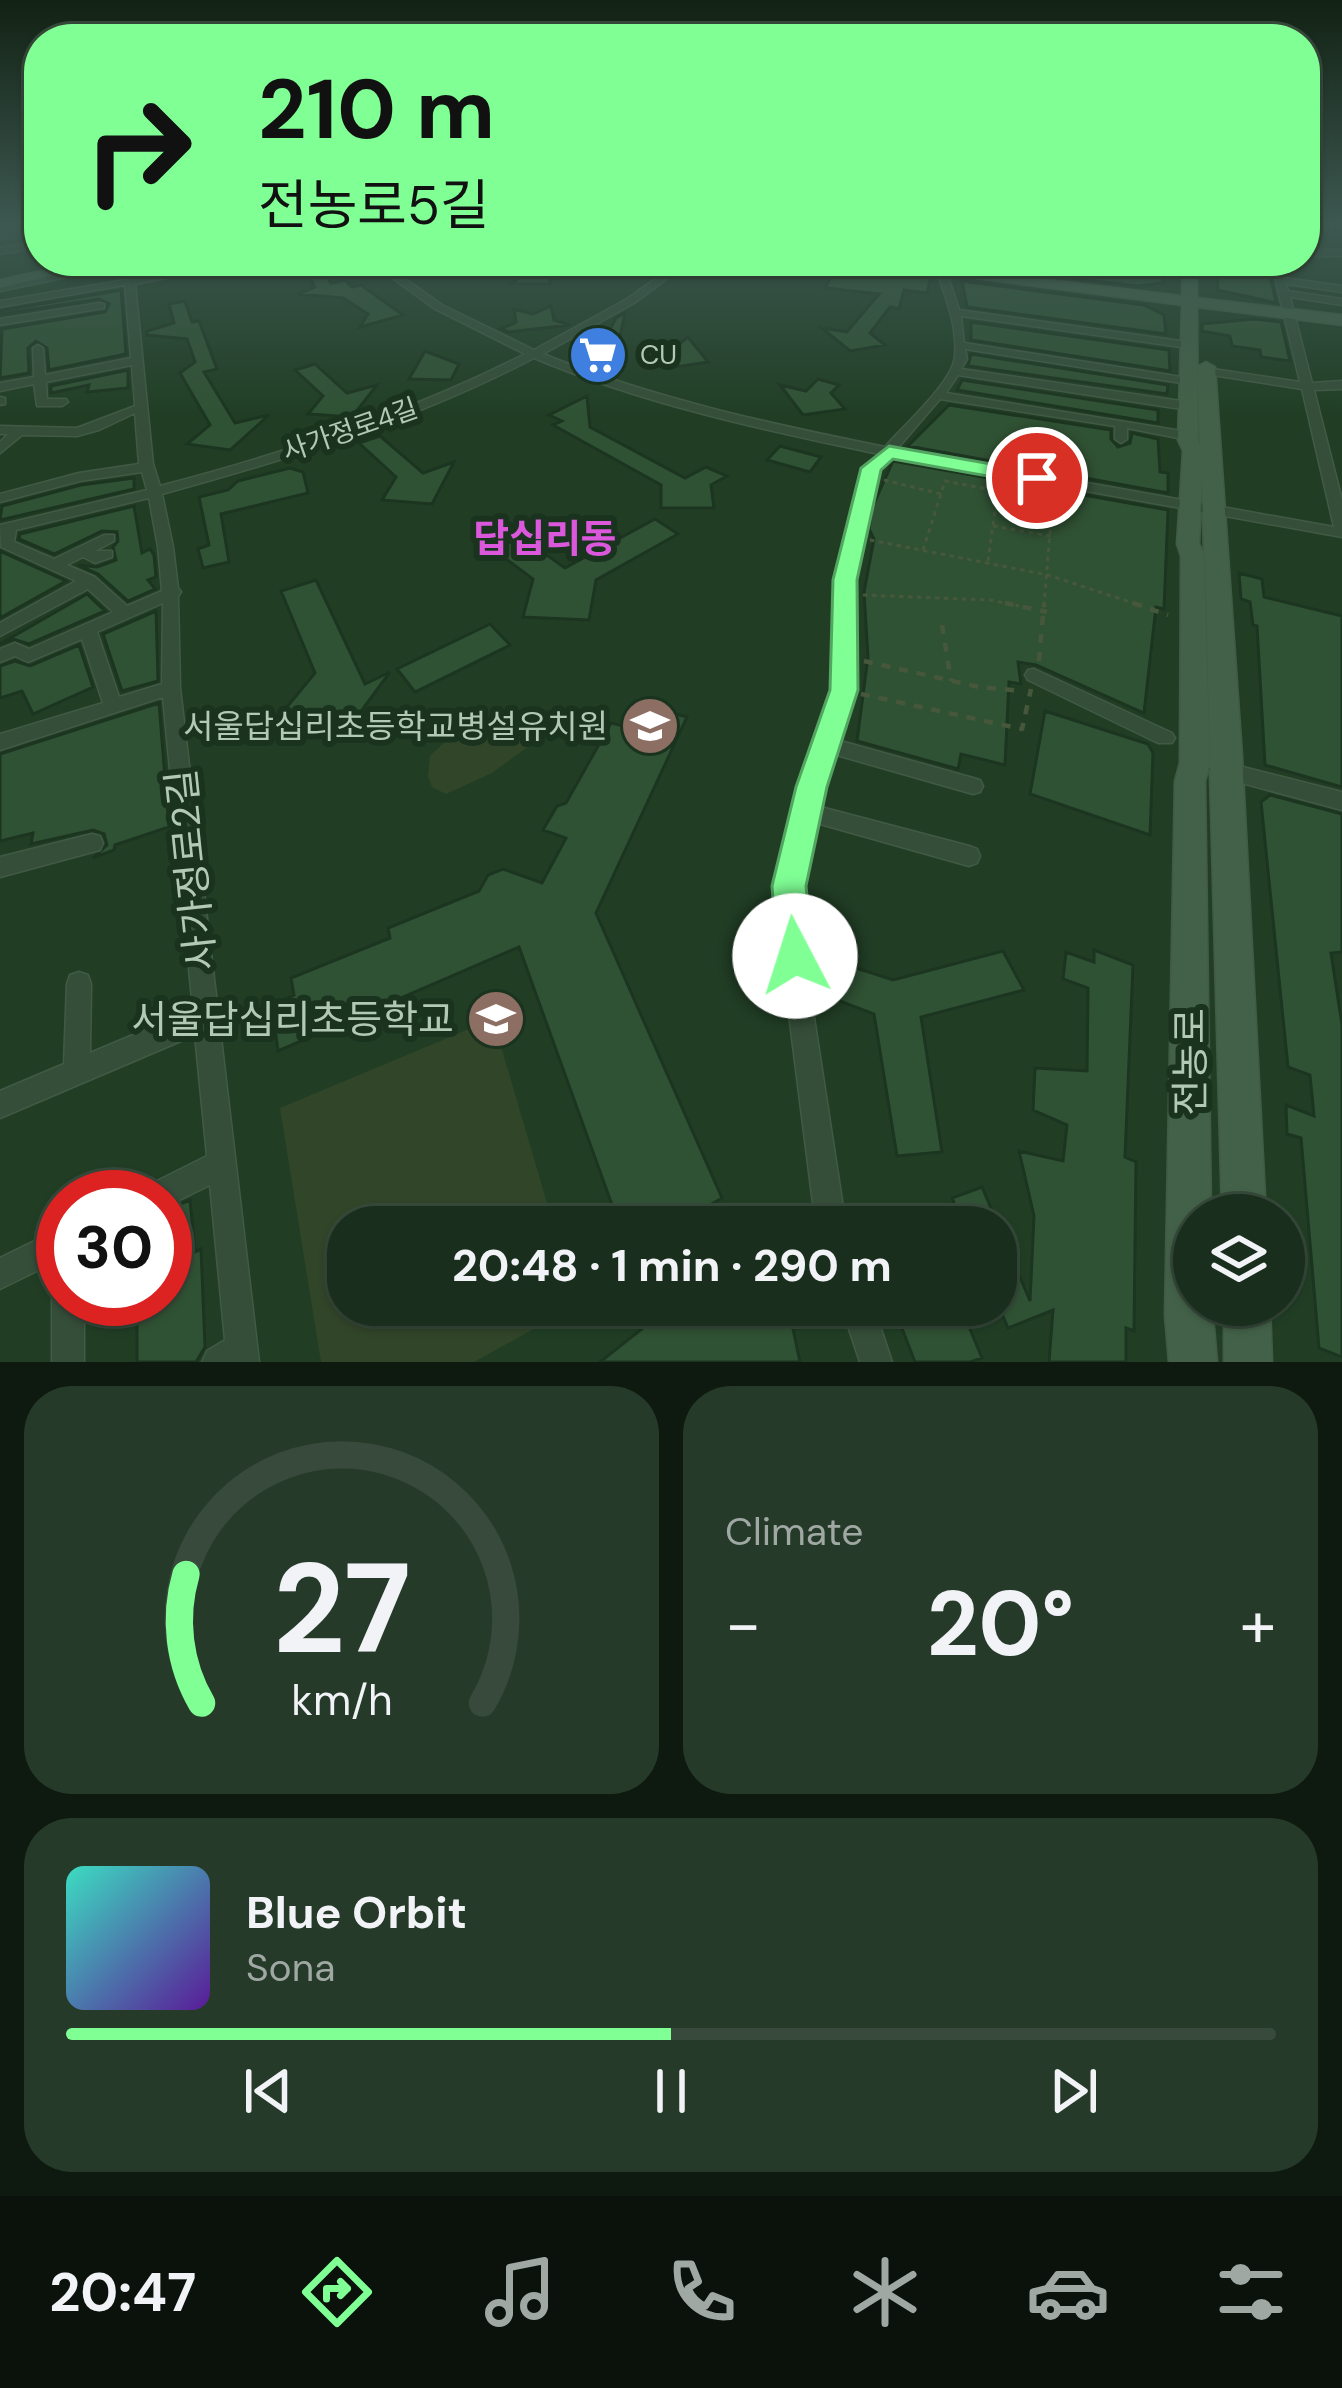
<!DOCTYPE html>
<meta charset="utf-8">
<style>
body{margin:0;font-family:"DM Sans","Noto Sans KR",sans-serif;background:#263a29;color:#f1f3f6;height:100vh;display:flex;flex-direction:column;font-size:45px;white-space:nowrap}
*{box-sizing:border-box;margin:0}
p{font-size:39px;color:#9fa8a3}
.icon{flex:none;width:66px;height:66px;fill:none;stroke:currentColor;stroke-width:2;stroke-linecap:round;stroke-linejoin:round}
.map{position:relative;height:1362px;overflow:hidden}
.details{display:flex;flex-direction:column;gap:24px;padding:24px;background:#0e190f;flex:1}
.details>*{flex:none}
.banner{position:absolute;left:24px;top:24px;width:1296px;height:252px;border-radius:48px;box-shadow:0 3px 9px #0004,0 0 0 3px #374a3b;background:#80ff95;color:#111;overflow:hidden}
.buttons{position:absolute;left:1173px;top:1194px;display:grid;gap:24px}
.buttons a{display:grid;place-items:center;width:132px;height:132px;border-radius:50%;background:#192e1c;box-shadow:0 3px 9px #0004,0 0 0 3px #374a3b;font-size:60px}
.speed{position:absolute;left:36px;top:1170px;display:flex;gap:24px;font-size:60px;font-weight:700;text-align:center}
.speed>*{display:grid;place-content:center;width:156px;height:156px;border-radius:50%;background:#192e1c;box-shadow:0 3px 9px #0004,0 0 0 3px #374a3b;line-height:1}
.speed .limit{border:18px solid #d22;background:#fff;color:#111}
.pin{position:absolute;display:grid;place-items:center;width:102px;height:102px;color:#fff;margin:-51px;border:6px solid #fff;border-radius:50%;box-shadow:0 3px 12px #0007}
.me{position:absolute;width:132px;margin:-66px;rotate:355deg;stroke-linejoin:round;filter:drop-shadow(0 0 9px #0008)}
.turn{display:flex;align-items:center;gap:42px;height:252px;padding:0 36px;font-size:54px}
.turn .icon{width:156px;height:156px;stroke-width:2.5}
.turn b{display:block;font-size:84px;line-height:102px}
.big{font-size:90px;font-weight:700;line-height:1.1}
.details .tile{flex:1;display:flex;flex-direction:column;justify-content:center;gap:18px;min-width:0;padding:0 42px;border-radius:48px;background:#263a29}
.details .dial{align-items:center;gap:0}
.dial svg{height:312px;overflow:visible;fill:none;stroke:#374a3b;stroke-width:7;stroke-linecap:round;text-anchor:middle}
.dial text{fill:#f1f3f6;stroke:none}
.song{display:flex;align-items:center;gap:36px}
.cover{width:144px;height:144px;border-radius:18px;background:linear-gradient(135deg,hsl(170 70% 55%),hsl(270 70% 35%))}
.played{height:12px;border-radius:6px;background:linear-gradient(90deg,#80ff95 50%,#374a3b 50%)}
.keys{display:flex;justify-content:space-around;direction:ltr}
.heat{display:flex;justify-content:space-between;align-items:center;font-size:66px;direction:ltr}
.details .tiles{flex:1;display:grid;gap:24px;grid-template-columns:1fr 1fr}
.tile:last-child{grid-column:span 2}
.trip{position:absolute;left:327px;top:1206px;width:690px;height:120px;border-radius:48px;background:#192e1c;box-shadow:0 3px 9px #0004,0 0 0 3px #374a3b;font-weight:700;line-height:120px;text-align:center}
.tabs{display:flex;height:192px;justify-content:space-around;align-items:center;background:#0a120b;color:#9fa8a3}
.tabs .icon{width:84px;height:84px}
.tabs .on{color:#80ff95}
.tabs b{font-size:54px;color:#f1f3f6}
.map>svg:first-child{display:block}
</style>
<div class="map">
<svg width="1342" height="1362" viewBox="0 0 1342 1362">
<rect width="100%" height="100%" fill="#213e25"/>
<path fill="#314529" d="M508,708L529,714L532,727L529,746L492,773L446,794L432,787L428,776L430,756L451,736Z
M493,1019L554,1227H348V1305H577L474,1362H321L280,1108Z"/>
<path fill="#305234" stroke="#1c3520" stroke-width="3" d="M301,261H318L331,283L345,280L352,287L361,285L403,315L360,327L368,314L343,298L298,294L315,287Z
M547,261H606L607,272L550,279V284H510Z
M957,261L1040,267V261H1081L1109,268L1121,261H1163L1164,272L1163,283L1138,286L958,265Z
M1222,261H1267L1276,303L1218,290L1216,265L1223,266Z
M835,269L894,277V272L931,277L927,293L904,290L899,309L890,307L870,333L885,345L850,351L822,328L847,332L879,294L825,288Z
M962,281L1144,305L1164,315L1166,334L967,307Z
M121,290L126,354L49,370L47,348L36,341L28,348L29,373L0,378L2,329L105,312L109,304L99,299L2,314L0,311Z
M185,301L192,322L199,321L217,369L204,372L235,423L269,415L230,450L187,444L210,425L180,373L195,362L187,339L147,335V331L174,323L169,304Z
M551,306L554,320L570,325L508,332L501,329L516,322L514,309L533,314Z
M625,313L613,369L594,362L600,351L592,347L605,339L616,318Z
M1254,319L1281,322L1290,361L1261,357L1260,350L1232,346L1230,336L1202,331V324Z
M971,322L1169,350L1170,371L971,340Z
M688,337L708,362L669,368L650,342L674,348Z
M425,351L459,364L451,380L409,379Z
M971,354L1168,385L1167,394L968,366Z
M315,364L347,393L377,385L352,417L308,414L323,396L295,370Z
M128,370V388L87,392L89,385L51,393V386Z
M818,379L839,385L831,393L845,409L803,415L780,385L806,391Z
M962,380L1158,410V423L957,390Z
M587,396L590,427L685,478L706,467L727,476L711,485L714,508H661V485L553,425L562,421L549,415Z
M949,405L1111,430V439L1118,447L1130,443L1132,433L1158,439L1160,472L1168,473V493L908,446Z
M380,436L423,473L454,462L432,504L382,500L396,477L359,443Z
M780,446L821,457L810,472L767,460Z
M893,461L1168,510L1164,609L1156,607L1144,713L1036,665L1018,662L1021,684L1009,682L1005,765L961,754L958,769L857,741L868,657L864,592L874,539L869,529L872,508Z
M290,468L303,472L308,493L221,514L229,562L203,568L198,549L209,545L199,497L228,490L238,481Z
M134,478V489L0,520L2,506L81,485Z
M134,506L142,553L150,549L154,555L156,577L148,580L155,589L128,601L98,574L78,565L97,567L116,560L113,547L118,541L117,532L102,531L54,554L19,539L20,534Z
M655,519L678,534L596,580L589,620L523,617L533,579L473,534L499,521L565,568Z
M0,551L66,581L0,618Z
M1239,573L1262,579L1264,597L1342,616V787L1265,765L1257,626L1253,625L1250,602L1241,599Z
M316,580L365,684L390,672L343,736L277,719L315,673L281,591Z
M87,594L105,611L29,644L13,639L0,644Z
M156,611L158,681L122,691L103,634Z
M490,624L510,645L415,692L397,669Z
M79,645L93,687L33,714L22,691L0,698V666L15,661L30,666Z
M159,703L169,827L115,845L114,850L93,858L107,845L104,834L93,830L31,844L33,833L0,841V754Z
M637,703L687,717L596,913L722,1198L672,1227H620L519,947L278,1051L272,1005L294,995L291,978L390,938L388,928L479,891L488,875L503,869L542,883L566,838L543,830L557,806L566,803L611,723L624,726Z
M1045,711L1148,744L1153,753L1150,835L1030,794Z
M1270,795L1342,814V952L1331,953L1342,1025V1357L1319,1348L1301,1138L1287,1134L1286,1105L1314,1116L1310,1075L1288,1067L1261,802Z
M1094,950L1133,965L1125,1157L1136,1162L1134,1331L1126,1328V1362H1049L1053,1310L1008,1328L996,1300V1227H964L952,1198L982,1187L1030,1301L1034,1216L1019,1151L1063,1161L1067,1125L1033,1110L1035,1068L1087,1071L1088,988L1063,979L1066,952L1094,962Z
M1003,951L1024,990L921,1017L942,1152L897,1156L874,1014L837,1000L844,964L893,980Z
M190,1200L195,1252L201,1249L205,1347L196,1362H137V1299H165V1211Z
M685,1305H788L800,1362H600L658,1316L662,1326Z
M893,1305H960L982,1358L970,1362H915Z"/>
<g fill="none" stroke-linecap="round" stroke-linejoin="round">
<defs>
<path id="minor" d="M39,227V233L0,240V234Z
M39,241V247L0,254V248Z
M1305,250H1342V256H1305Z
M115,261H133L134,278L235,261H256L135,284L153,464L160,486C285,453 409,413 525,354L435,309L369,261H380L442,305L534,350L627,299L680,261H691L634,303L543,354C652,398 770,424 885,447C903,426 953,382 955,356C958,324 943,290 933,261H943L959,310L1188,342L1193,345L1188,348L961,316L964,343L1188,378L1194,381L1188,384L965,349L967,359L961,369L1188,402L1194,406L1188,410L958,375L946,393L1188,432L1194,436L1188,440L1127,428V439L1121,443L1115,439V426L940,399L897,449L1334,527L1302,389L1206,374L1200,371L1206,368L1300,382L1271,261H1281L1285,278L1342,286V292L1286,284L1288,291L1342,299V305L1290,297L1312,383L1342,381V389L1314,390L1342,500V537L891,456L873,478L853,580V690L837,740L973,778L980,780L983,786L980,792L973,794L833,754L817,806L969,846L977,849L980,856L977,863L969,866L813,822L800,886L810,991L846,1227H816L786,991L778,886L795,811L835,690L837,580L859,477L879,454C763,430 644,404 534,358C417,419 290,459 162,494L173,547L178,588L181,592L178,596L180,688L259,1362H202L207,1351L225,1340L210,1185L165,1207V1197H141L145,1187L207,1156L195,1035L0,1118V1091L64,1064L67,984L70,975L79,972L88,975L91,984L90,1053L193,1010L163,697L0,750V734L103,703L82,639L28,662L15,656L0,662V649L15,643L29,649L113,612L88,589L0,636V623L76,581L1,547L0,525L147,490L142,472L80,481L0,502V494L79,473L139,464L135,413L99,430L77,436L22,435L0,453V442L8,434H0V426L77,428L135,406L132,365L46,382L47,399H66L68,402L62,406H37L34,384L0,391V383L34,377L33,348L38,345L43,348L45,375L131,358L125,285L0,307V301L125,280L124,265L0,291V285ZM149,498L158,547L162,591L127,606L95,577L67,565L83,557L95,563L112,557V551H95L114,541V535H104L54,559L14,542L16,530ZM163,603L162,684L119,697L97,632Z
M1091,261H1115L1110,264Z
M100,303L104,304V308L0,325V319Z
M0,397L5,398V404L0,405Z
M1034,669L1172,733L1175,738L1172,743H1158L1028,680L1025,675L1028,670Z
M1219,761L1342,792V810L1212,775L1209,769L1212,763Z
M92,834L100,836L103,843L100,850L0,877V857Z
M63,1227V1258L0,1289V1258Z
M63,1286V1299H84V1362H52V1299L57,1288Z
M841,1305H873L892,1362H860Z"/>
<path id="secondary" d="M87,261H113L0,288V280Z
M845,261H886L1182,296L1183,261H1197V298L1342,315V325L1197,307L1198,440L1200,446L1197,367L1206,362L1215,367L1242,756L1266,1215H1222L1202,479L1199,544L1205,556L1210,763L1205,781L1211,1215H1194V1305H1212L1217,1362H1169L1165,1315L1175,781L1180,763L1181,556L1177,544L1183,451L1178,440L1182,305Z
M1224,1305H1270L1272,1362H1224Z"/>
</defs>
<use href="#minor" stroke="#415a45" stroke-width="3"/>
<use href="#secondary" stroke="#415a45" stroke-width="3"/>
<path stroke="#46573c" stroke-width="3" stroke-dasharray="4.5 4.5" stroke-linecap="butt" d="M780,261L840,268
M884,480L941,494
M993,526L1051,536
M870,540L1048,575L1142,606
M923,550L945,481L998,491
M988,561L998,489
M863,595L990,600L1019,606
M1044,606L1051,520L1067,499"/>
<path stroke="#46573c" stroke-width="4.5" stroke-dasharray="9 9" stroke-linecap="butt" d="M1005,603L1047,612
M1133,603L1168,615
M942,625L951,681
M864,661L979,687L1023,691
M1039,661L1044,603
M861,694L1022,729L1031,689"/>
<use href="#minor" fill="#354e39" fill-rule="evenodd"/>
<use href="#secondary" fill="#436148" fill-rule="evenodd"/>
</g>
<linearGradient id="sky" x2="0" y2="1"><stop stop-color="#122214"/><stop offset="0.54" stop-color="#3d5851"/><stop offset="1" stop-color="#3d5851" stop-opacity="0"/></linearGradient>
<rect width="1342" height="413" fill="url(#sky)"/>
<path fill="#80ff95" stroke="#53a661" stroke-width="3" d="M889,446L1037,472L1047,478L1037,485L893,459L881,470L857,580L858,690L827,787L806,886L813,956L808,968L795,973L783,968L777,956L772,886L796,787L830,690L833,580L861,468Z"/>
<defs>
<symbol id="supermarket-disc" viewBox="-11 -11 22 22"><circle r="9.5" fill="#3f7fe0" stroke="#1a331e"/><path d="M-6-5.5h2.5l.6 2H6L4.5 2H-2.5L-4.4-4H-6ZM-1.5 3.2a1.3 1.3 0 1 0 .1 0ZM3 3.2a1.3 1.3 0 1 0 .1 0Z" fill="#fff"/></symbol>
<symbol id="school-disc" viewBox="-11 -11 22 22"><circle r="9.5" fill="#8d6e63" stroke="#1a331e"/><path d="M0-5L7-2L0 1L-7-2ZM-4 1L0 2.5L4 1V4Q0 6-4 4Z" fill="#fff"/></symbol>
</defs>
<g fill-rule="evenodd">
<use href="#supermarket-disc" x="565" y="322" width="66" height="66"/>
<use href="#school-disc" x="617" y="693" width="66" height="66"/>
<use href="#school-disc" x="463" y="986" width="66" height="66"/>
</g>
<g text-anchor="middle" stroke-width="12" stroke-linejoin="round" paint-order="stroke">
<g font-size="27" fill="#b1c9b5" stroke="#1a331e" text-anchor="start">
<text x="640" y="364">CU</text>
</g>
<g font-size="27" fill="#b1c9b5" stroke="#1a331e">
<text transform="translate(350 430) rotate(-19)" y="9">사가정로4길</text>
</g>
<g font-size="33" fill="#b1c9b5" stroke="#1a331e" text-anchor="end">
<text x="608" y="738">서울답십리초등학교병설유치원</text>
</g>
<g font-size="39" font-weight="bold" fill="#db58dd" stroke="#1a331e">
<text x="545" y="552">답십리동</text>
</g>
<g font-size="39" fill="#b1c9b5" stroke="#1a331e">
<text transform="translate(191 870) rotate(-96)" y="14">사가정로2길</text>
<text transform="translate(1190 1062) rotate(-90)" y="14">전농로</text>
</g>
<g font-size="39" fill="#b1c9b5" stroke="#1a331e" text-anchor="end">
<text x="454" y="1033">서울답십리초등학교</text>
</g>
</g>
</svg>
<div class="buttons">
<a><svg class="icon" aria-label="layers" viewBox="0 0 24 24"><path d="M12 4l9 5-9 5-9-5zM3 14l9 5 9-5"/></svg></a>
</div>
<div class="speed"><div class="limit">30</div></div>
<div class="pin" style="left:1037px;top:478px;background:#d93025"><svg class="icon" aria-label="arrive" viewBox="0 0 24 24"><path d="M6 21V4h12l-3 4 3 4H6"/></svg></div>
<svg class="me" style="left:795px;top:956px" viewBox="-20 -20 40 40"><circle r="19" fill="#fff"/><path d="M0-13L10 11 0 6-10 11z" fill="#80ff95"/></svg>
<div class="trip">20:48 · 1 min · 290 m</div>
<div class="banner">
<div class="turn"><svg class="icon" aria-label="right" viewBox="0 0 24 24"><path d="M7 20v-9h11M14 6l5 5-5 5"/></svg><div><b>210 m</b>전농로5길</div></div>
</div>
</div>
<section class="details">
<div class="tiles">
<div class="tile dial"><svg viewBox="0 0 100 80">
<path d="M14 69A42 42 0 1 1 86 69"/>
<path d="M14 69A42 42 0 0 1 10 36" stroke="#80ff95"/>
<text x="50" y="56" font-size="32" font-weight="700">27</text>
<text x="50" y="72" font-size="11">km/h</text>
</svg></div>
<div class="tile"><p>Climate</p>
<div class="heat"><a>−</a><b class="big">20°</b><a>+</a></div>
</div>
<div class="tile">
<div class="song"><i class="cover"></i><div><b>Blue Orbit</b><p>Sona</p></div></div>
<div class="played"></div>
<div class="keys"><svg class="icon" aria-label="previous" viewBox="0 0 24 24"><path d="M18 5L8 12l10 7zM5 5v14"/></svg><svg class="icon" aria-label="pause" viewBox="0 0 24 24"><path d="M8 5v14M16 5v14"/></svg><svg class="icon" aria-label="next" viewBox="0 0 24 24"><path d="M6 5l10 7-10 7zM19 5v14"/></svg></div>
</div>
</div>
</section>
<nav class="tabs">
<b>20:47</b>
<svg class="icon on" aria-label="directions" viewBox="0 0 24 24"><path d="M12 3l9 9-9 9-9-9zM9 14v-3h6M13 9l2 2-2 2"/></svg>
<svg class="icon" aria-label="music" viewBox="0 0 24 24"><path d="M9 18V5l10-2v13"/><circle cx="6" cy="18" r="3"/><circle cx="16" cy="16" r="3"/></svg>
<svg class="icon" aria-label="phone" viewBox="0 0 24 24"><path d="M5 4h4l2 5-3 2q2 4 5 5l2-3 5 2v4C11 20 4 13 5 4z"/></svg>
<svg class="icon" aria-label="climate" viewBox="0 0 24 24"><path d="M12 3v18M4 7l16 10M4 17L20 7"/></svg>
<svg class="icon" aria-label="car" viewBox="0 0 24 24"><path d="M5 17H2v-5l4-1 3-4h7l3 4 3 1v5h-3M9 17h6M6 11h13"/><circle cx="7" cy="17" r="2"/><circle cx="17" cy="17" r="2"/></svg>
<svg class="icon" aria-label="filters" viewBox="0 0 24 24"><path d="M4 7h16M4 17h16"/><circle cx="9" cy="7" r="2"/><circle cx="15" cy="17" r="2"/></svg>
</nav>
